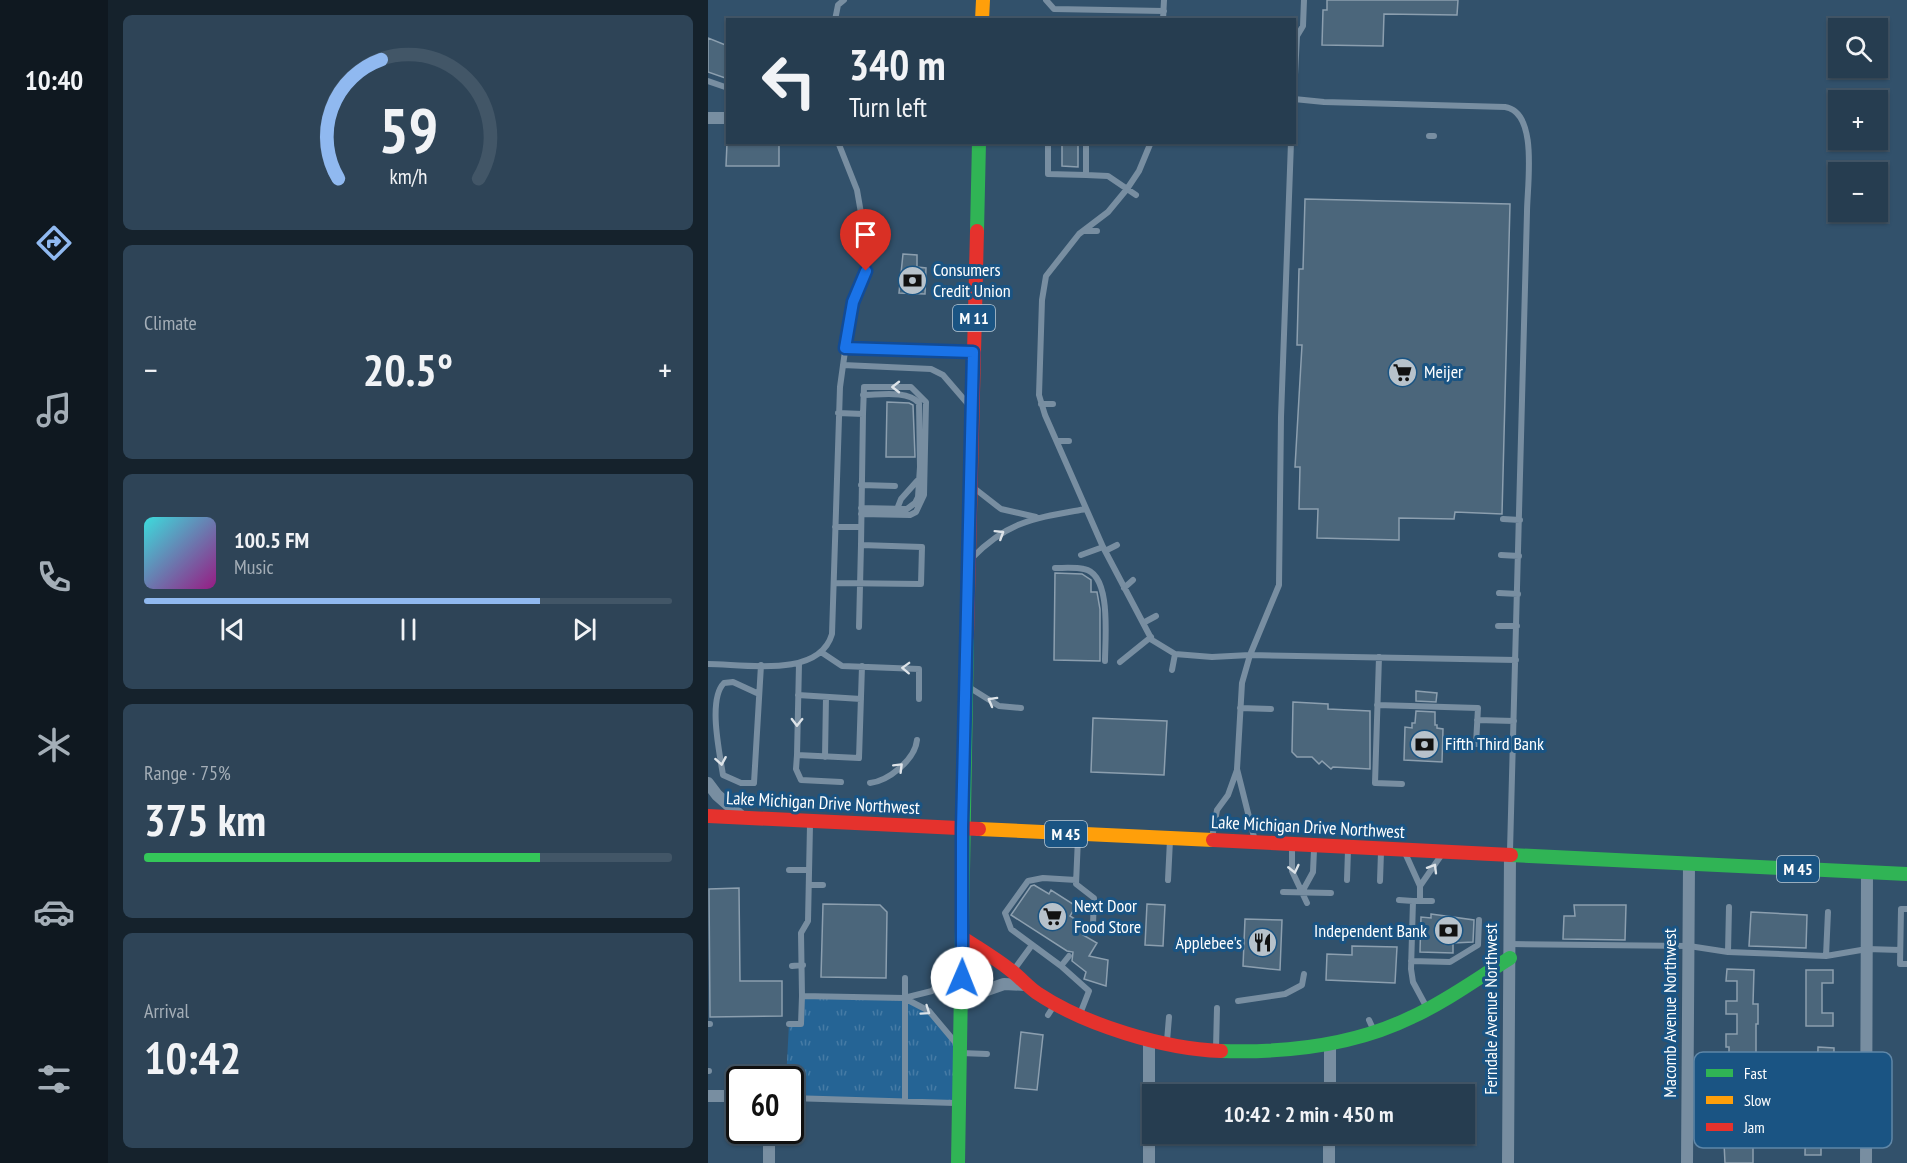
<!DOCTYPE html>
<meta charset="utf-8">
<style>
body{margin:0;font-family:"PT Sans Narrow",sans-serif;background:#2e4457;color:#f1f3f6;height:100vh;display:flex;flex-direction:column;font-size:22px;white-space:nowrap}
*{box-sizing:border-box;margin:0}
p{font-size:20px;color:#a4aeb7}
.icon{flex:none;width:33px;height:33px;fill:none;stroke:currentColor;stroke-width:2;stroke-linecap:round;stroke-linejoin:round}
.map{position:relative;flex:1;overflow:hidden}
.sheet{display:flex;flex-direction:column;gap:15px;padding:15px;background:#15222c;width:600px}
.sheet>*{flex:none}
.hud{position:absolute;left:18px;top:18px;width:570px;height:126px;border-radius:0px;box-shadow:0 2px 4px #0004,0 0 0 2px #425667;background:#263d50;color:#f1f3f6;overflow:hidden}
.fabs{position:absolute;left:1120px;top:18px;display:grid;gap:12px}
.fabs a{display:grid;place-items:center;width:60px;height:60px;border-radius:0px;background:#263d50;box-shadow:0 2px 4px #0004,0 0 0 2px #425667;font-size:30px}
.speed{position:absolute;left:18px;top:1066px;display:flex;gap:12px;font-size:30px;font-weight:700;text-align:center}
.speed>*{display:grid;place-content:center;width:78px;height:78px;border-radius:50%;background:#263d50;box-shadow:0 2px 4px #0004,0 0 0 2px #425667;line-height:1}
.speed .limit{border:3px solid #111;border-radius:9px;background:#fff;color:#111}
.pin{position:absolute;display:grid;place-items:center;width:51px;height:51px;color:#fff;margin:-62px -26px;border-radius:50% 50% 50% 0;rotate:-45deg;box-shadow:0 0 6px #0007}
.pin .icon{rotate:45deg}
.me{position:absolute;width:66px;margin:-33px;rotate:1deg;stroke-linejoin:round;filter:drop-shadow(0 0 4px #0008)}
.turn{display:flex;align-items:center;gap:21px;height:126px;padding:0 24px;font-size:27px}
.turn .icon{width:78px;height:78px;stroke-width:2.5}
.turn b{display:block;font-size:42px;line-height:51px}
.big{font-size:45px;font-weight:700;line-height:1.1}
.sheet .tile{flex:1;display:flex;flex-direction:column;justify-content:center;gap:9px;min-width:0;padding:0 21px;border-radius:9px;background:#2e4457}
.sheet .dial{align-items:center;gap:0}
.dial svg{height:156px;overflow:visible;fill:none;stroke:#425667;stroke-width:7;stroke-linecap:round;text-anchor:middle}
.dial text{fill:#f1f3f6;stroke:none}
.song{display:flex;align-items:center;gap:18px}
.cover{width:72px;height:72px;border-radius:9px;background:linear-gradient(135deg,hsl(180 70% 55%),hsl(310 70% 35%))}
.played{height:6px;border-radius:3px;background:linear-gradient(90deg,#90b9f0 75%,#425667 75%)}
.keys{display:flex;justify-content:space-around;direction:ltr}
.heat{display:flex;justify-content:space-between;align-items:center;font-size:33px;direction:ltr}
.charge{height:9px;border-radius:4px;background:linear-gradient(90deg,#34c759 75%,#425667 0)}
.trip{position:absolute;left:434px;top:1084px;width:333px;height:60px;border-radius:0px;background:#263d50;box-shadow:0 2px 4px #0004,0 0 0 2px #425667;font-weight:700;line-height:60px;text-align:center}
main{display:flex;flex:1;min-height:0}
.tabs{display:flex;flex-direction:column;width:108px;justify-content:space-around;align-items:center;background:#0f1820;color:#a4aeb7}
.tabs .icon{width:42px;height:42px}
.tabs .selected{color:#90b9f0}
.tabs b{font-size:27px;color:#f1f3f6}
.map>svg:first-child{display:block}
</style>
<main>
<nav class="tabs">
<b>10:40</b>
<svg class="icon selected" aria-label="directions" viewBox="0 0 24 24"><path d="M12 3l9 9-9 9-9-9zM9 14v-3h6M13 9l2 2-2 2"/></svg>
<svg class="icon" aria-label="music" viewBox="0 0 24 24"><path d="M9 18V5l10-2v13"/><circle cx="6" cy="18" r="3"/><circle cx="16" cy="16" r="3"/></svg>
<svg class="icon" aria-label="phone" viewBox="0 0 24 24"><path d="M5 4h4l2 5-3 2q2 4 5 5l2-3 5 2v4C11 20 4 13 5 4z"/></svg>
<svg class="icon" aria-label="climate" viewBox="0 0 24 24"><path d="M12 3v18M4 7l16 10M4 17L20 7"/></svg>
<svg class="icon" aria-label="car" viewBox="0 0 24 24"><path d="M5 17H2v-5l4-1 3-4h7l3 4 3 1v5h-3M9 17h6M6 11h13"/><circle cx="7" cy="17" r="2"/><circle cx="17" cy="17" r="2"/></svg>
<svg class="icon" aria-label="filters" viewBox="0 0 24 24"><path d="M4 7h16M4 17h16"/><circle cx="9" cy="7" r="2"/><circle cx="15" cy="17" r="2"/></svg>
</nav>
<section class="sheet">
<div class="tile dial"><svg viewBox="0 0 100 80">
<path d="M14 69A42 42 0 1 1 86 69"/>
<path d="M14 69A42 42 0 0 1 36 8" stroke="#90b9f0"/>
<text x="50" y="56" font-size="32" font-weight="700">59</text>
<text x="50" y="72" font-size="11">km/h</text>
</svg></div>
<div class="tile"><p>Climate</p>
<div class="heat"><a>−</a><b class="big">20.5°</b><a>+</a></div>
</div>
<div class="tile">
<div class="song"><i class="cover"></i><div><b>100.5 FM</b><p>Music</p></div></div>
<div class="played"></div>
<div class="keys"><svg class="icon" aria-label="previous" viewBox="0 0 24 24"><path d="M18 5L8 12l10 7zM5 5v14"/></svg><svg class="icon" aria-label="pause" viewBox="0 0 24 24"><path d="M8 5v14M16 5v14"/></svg><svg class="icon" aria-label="next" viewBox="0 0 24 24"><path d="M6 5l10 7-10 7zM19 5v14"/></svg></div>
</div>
<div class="tile"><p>Range · 75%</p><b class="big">375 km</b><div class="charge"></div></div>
<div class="tile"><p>Arrival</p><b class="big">10:42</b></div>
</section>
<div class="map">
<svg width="1199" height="1163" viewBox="0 0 1199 1163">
<defs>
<pattern id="grass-tufts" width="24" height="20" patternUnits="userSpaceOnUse" patternTransform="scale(1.5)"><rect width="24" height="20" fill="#256495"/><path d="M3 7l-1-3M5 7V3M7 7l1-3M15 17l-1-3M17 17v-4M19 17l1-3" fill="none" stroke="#467ba5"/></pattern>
</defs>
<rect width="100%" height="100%" fill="#32516b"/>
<path fill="url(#grass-tufts)" d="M94,996L196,998L221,1011L252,1047L251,1103L88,1098L83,1089L82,1080H78L81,1024H93Z"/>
<path fill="#4b667b" stroke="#8c9faf" stroke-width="1.5" d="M619,0H750L749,15L676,14L675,46L614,45L615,10H619Z
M0,38L20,46V79L0,72Z
M71,142V166H18L19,143Z
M354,142H370V167L354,166Z
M597,199L802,204L794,514L747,512L746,519L691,518V540L609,538L610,509H591L592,467H587L594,345H589L591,269H595Z
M195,254L209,255V267L218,268L217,294L191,293Z
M179,402L201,403L205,405L207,457H178Z
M347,573L374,574L383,580V592H389L392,609V661L346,660Z
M708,691L729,693L728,702L708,701Z
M585,702L620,704V709L662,711V769L625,767L623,769L614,761L611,764L604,757H589L584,752Z
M708,711L727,712V725H729V728L735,729L734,762L696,760L697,727L704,728V723H707Z
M385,718L459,721L456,775L383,772Z
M326,885L341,894L343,890L368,906L362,916L375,924L373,930L375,935L389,943L381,956L400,960L398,986L376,979L378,972L364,961L365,952L359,951L303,915L323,886Z
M31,888L32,981H74V1016L2,1017L1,889Z
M115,904L172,905L179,912L178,978L113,977Z
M439,904L457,905L455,946L437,945Z
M866,905H918L917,940L855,939L856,916H867Z
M1043,912L1099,915L1098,948L1041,946Z
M723,914L766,920L765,942L745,943V953L712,952L713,917L723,918Z
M537,919L574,920L572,970L535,966Z
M644,946L689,947L687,983L618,980L619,954L644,955Z
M1019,969L1046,970L1045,1004H1050V1024H1048V1086H1045V1163H1017L1016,1143H1028L1029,1120L1028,1110H1017L1016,1091V1074H1021V1047H1018V1034H1029V1014H1018V1001H1029V981H1018Z
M1098,970H1125V983H1114V1013H1125V1026H1098Z
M313,1032L335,1035L329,1090L307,1088Z
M1110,1047L1126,1048L1125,1111H1114V1132H1124V1144H1113V1155H1097L1098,1098H1109Z"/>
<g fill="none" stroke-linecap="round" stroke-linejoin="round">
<path stroke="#788ea1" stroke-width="6" d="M338,0L346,9L456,11
M127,20L130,5L136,0
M455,20L456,0
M0,81L20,88
M586,94L589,36L595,26L596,0
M586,99L616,102L797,107C831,112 819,186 819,212L802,851
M721,136H726
M340,142V174L378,175
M378,142V175L400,176L428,195
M443,142L431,171L419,189L400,212L371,234L338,276L334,300L331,395L337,415L395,547L444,640L467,654L504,657L542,655L571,585L573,417L583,142
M375,231H389
M137,348L265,352
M135,365L223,369L235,375L260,404
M333,404H345
M130,413L155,414L153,545
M349,441H361
M153,485L187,486
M266,488L293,509L328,517
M153,508L199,509L207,503L210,497L212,467L211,403C199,390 172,395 155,395
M189,509L193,499L209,481
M153,514L202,515L208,512L216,495L218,402L203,387H156L155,414
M795,519L812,520
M127,527H153
M397,551L409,545
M373,555L395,547
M793,555L811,556
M264,558C301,520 328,518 378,509
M347,568C356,568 367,567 376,569C404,574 397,639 397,661
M126,583L213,584L214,547L153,545L151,627
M416,588L425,580
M791,593L810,594
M435,623L448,616
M790,626H809
M113,652L134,666L211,669V699
M671,657L667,783L694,784
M412,662L443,637
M0,664C35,664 111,679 124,634L132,387L143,308L161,259L149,190L130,142
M91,664L89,755L151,758L154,666
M464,670L467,654
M259,686L291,706L313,708
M51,694L25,682L16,683C0,699 11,750 15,775L33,783H46L53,665
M90,695L153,699
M669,705L770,708L768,744
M532,708L563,709
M769,720L806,721
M89,755L88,769L93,780L133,782
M117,757L118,697
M162,783C180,781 207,760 209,740
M102,825L100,921L93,933L94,996L196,998
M546,837L529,769L534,683L542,655L808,660
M370,838L368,884L386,898L385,924L378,931
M504,838L509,810L520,795L529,770
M584,847V871L599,903
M698,855L712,886V901H705L703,969L705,982L719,1008
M81,870H101
M460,880L462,840
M639,880L640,850
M672,881L673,852
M101,885H115
M712,886L732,857
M575,892L623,893
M594,892L605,872L606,850
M691,900L705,901
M712,901H724
M1199,909H1193L1192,964H1199
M802,944L981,946L1020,952L1118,956L1159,949L1192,950
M1020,952L1021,907
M361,956L353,966L381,991L372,1014
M1118,956L1120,912
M703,961L742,962L770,945L771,920
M84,966L95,965
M353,966L303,929L297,913L320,881L335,878L368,880
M305,971L324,945
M197,978V1101
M530,1001L577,994L594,985L596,974
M340,1015L347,1004
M661,1020L666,1031
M0,1024H2
M81,1024H93L94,996
M459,1041L461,1017
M247,1042L221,1011L196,998L224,991L248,963
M508,1049L509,1008
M253,1053L279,1054
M0,1071H1
M82,1089L88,1098
M82,1098L247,1103"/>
<path stroke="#788ea1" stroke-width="12" d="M0,118H20
M0,783L9,795L33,816
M253,999L296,984L318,985
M622,1095V1045
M0,1096H32
M61,1163V1131
M441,1163V1040
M621,1163V1134
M800,1163L802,855
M979,1163L981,864
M1158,1163L1159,872"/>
<path stroke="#30b455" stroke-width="14" d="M269,231L271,142
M803,855L1199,874
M513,1051C578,1053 645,1046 704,1017C739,1001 770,978 802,958
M250,1163L259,636"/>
<path stroke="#ff9f0a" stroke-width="14" d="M274,20L275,0
M271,829L505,840"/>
<path stroke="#e5322d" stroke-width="14" d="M259,636L269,231
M0,816L271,829
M505,840L803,855
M255,938C270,948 287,958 301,969C311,976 319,986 329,993C377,1025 456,1049 513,1051"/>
</g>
<defs><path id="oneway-chevron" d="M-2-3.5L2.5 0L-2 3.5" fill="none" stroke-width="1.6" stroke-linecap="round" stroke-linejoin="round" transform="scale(1.5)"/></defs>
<g stroke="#dde3e8">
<use href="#oneway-chevron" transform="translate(188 387) rotate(-180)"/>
<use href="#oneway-chevron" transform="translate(292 534) rotate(-32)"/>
<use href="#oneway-chevron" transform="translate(198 668) rotate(-178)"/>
<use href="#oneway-chevron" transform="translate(284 701) rotate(-151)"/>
<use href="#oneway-chevron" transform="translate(89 722) rotate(91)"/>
<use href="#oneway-chevron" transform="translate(13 761) rotate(80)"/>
<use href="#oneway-chevron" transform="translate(191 767) rotate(-45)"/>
<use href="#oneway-chevron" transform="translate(725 868) rotate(-59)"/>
<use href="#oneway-chevron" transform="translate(586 869) rotate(77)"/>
<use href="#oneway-chevron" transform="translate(218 1011) rotate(35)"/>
</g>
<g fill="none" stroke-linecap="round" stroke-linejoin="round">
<defs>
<path id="route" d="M158,271L145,302L137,348L265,352L254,828V978"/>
</defs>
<use href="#route" stroke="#114b97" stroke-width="15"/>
<use href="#route" stroke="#1a73e8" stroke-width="10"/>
</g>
<defs>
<symbol id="bank-disc" viewBox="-11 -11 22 22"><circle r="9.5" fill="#b7c2cb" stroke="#1a5483"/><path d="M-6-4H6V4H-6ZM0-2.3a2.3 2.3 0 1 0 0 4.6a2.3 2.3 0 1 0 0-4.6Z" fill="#111"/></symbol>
<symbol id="supermarket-disc" viewBox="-11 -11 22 22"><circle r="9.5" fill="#b7c2cb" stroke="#1a5483"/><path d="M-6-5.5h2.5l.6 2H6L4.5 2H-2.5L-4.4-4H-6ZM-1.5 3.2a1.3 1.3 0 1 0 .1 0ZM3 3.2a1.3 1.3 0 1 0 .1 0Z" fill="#111"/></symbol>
<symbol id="restaurant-disc" viewBox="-11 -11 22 22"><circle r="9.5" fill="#b7c2cb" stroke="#1a5483"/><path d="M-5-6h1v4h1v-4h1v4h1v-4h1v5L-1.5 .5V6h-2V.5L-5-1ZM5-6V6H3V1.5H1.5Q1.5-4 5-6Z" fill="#111"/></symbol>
</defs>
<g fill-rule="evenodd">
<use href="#bank-disc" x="188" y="264" width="33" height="33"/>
<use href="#supermarket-disc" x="678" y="356" width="33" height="33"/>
<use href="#bank-disc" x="700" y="728" width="33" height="33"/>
<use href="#supermarket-disc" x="328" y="900" width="33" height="33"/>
<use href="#bank-disc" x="724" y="914" width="33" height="33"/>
<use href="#restaurant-disc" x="538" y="926" width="33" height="33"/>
</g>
<g text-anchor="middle" stroke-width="6" stroke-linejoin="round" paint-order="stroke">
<g fill="#1a5483" stroke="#baccda" stroke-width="1.5">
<rect x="245" y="305" width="42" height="26" rx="4.5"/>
<rect x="337" y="821" width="42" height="26" rx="4.5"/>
<rect x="1069" y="856" width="42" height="26" rx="4.5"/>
</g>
<g font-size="16" font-weight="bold" fill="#fff">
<text x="266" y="324">M 11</text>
<text x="358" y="840">M 45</text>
<text x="1090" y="875">M 45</text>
</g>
<g font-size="18" fill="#fff" stroke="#1a5483" text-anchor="start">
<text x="225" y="276">Consumers<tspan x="225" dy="21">Credit Union</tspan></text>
<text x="716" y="378">Meijer</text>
<text x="737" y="750">Fifth Third Bank</text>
<text x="366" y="912">Next Door<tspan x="366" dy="21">Food Store</tspan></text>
<text x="719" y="937" text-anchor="end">Independent Bank</text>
<text x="534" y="949" text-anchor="end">Applebee's</text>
</g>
<g font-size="18" fill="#fff" stroke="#1a5483">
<text transform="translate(115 803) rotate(3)" y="6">Lake Michigan Drive Northwest</text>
<text transform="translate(600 827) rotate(3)" y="6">Lake Michigan Drive Northwest</text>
<text transform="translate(783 1009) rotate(-90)" y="6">Ferndale Avenue Northwest</text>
<text transform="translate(962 1013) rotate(-90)" y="6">Macomb Avenue Northwest</text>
</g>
</g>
<rect x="986" y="1052" width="198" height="96" rx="9" fill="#1a5483" stroke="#5f87a8" stroke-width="1.5"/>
<rect x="998" y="1069" width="27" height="8" fill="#30b455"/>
<rect x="998" y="1096" width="27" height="8" fill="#ff9f0a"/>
<rect x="998" y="1123" width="27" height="8" fill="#e5322d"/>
<g font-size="16" fill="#fff">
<text x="1036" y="1079">Fast</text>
<text x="1036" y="1106">Slow</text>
<text x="1036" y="1133">Jam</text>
</g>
</svg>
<div class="fabs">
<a><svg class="icon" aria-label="search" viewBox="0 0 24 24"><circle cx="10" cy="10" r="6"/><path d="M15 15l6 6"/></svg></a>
<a>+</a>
<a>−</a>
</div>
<div class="speed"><div class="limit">60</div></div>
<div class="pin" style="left:158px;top:271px;background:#d93025"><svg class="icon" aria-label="arrive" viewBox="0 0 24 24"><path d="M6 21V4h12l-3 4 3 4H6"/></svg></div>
<svg class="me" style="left:254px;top:978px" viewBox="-20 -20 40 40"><circle r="19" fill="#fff"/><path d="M0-13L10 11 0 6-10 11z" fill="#1a73e8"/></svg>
<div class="trip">10:42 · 2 min · 450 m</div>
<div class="hud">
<div class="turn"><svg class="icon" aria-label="left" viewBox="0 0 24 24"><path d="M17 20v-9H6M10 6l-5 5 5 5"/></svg><div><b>340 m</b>Turn left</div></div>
</div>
</div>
</main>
